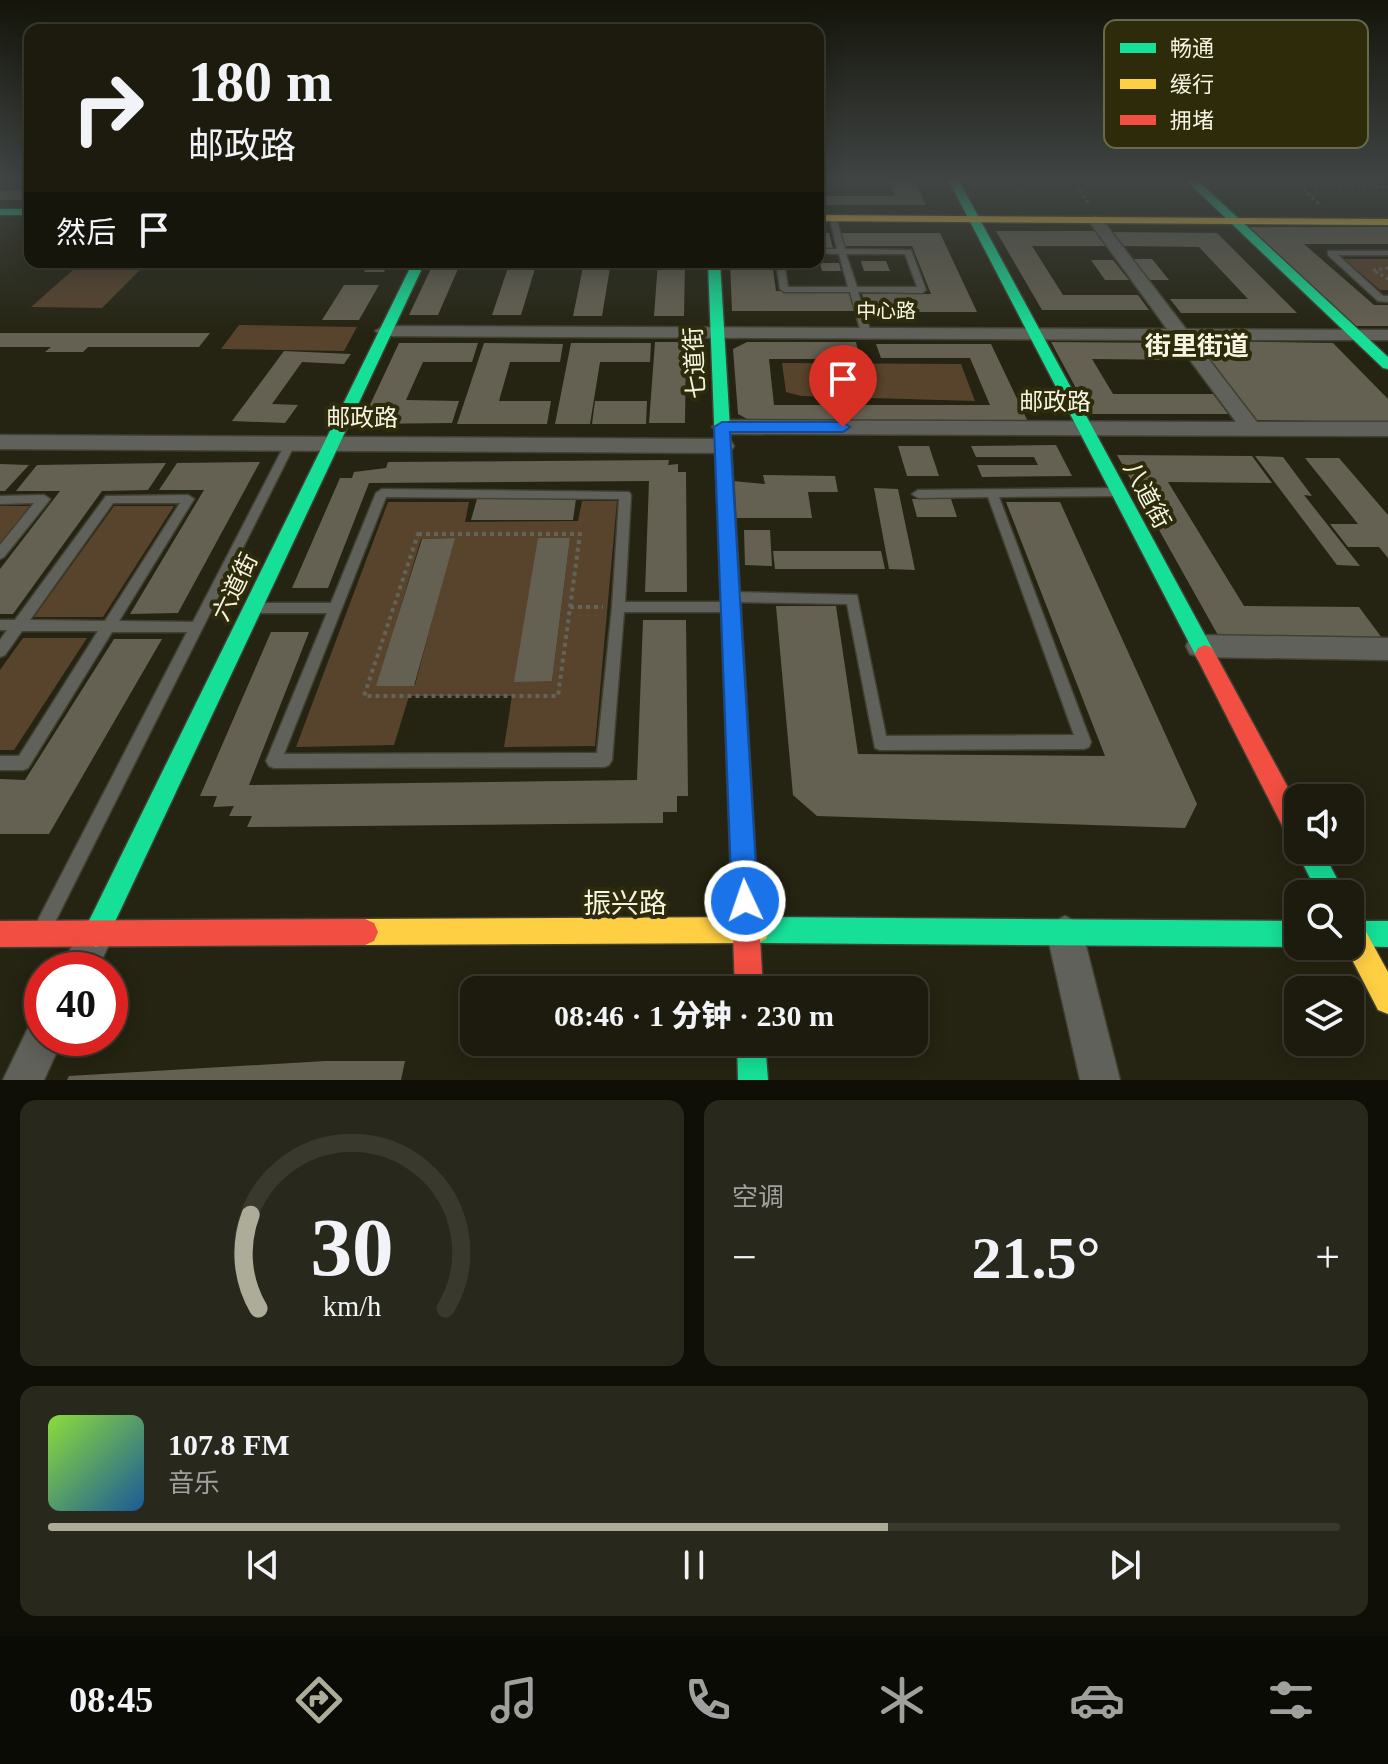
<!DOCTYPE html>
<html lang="zh">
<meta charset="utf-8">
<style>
body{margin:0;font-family:"Times New Roman","Noto Sans SC",serif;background:#29281c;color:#f1f3f6;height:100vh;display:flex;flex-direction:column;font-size:30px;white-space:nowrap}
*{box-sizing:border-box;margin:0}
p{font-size:26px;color:#a0a19e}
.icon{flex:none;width:44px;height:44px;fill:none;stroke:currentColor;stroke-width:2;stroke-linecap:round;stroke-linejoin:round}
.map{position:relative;height:1080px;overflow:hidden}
.side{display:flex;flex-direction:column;gap:20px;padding:20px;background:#0f0f08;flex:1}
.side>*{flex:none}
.guide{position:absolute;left:24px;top:24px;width:800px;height:244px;border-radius:16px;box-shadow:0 4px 20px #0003,0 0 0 2px #3a392e;background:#1c1b0e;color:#f1f3f6;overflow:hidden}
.buttons{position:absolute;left:1284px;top:784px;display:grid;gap:16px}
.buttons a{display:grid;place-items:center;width:80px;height:80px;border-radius:16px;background:#1c1b0e;box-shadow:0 4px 20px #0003,0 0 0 2px #3a392e;font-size:40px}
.speed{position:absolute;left:24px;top:952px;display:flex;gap:16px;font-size:40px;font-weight:700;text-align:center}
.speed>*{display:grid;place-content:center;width:104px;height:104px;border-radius:50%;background:#1c1b0e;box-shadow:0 4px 20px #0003,0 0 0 2px #3a392e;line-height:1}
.speed .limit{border:12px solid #d22;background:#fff;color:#111}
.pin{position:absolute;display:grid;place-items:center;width:68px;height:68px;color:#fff;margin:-82px -34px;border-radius:50% 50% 50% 0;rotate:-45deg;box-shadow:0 0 8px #0007}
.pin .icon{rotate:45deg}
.me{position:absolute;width:88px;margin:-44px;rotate:357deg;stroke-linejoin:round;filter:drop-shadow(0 0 6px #0008)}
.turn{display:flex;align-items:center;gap:28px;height:168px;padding:0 32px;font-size:36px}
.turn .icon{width:104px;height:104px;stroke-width:2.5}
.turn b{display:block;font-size:56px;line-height:68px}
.then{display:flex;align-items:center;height:76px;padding:0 32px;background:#0003;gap:16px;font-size:30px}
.big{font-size:60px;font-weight:800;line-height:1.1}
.side .card{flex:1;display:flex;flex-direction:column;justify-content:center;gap:12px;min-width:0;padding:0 28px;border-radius:16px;background:#29281c}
.side .dial{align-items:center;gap:0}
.dial svg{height:208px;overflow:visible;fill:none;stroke:#3a392e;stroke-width:7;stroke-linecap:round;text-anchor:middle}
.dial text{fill:#f1f3f6;stroke:none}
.song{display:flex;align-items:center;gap:24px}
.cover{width:96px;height:96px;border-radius:12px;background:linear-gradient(135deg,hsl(90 70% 55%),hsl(210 70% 35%))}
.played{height:8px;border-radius:4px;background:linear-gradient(90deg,#adac99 65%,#3a392e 65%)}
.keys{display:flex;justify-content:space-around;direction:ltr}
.heat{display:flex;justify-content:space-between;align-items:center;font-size:44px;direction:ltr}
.side .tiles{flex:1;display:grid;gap:20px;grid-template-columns:1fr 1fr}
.card:last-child{grid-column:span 2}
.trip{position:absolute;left:460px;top:976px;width:468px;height:80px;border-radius:16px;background:#1c1b0e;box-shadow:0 4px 20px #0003,0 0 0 2px #3a392e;font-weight:800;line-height:80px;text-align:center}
.tab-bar{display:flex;height:128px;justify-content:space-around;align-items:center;background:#0b0b06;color:#a0a19e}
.tab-bar .icon{width:56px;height:56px}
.tab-bar .selected{color:#adac99}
.tab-bar b{font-size:36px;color:#f1f3f6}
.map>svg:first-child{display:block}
</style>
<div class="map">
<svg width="1388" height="1080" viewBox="0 0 1388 1080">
<rect width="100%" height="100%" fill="#252412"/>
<path fill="#58432c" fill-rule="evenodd" d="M1344,259H1388V290H1380Z
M82,262H148L102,308L31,307Z
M239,325L357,327L344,351L221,349Z
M782,363L961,364L975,401L801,396L786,392Z
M582,501H617L595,746L504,747L512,696H409L394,745L296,747L388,502H469L465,522L578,521ZM454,538L415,685L377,686L421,539ZM538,538H570L552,681Z
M0,506H31L0,544Z
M114,506H174L103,617H34Z
M23,638H87L14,750H0V670Z"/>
<path fill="#656152" d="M889,181H915L926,205H818V196H895Z
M0,190H30V200H0Z
M1249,227H1388V244H1304L1374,305H1388V326H1355Z
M996,231H1095L1106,246H1032L1063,295H1138L1149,310H1042Z
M1109,232L1217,233L1297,313H1181L1170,299H1248L1199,247L1121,246Z
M818,233H829L833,248H818Z
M839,233H940L977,312H867L862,294H931L912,246H843Z
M1131,259H1152L1169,280H1147Z
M1091,260H1113L1129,280H1105Z
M861,261H886L890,271H864Z
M370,262H390L384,272H364Z
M434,262H461L438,315H409Z
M510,262H537L521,315H492Z
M584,262H611L602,316H573Z
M658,262H685L684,316H654Z
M730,262H772L776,291L849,292L854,311H732Z
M820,263H839L841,271H822Z
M344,285H379L359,320H322Z
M0,333H210L199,347H88L83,352H45L51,347H0Z
M1194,341L1333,343L1388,399V422L1254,420Z
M655,342H686L685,423H649Z
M747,342H856L860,359H769L774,405H990L970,358H881L876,344H991L1029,424H756L738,414L733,349Z
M1051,342L1179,343L1192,360L1092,359L1113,394H1213L1228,414H1090Z
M399,343H478L472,362H423L406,400L459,401L452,423L361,424Z
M484,343L563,344L560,362H510L499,401H551L547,424H457Z
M571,343H651L650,362H600L590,424H555Z
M284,351L351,354L344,364L302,362L272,404L298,405L285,423L232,421Z
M595,401H647L646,424H592Z
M1056,445L1072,476L982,477L977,465H1038L1034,457H976L971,446Z
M898,446H929L939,476H907Z
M1117,455L1252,456L1272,483L1168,482L1244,606L1359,607L1382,638L1219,637Z
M1255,456L1283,457L1312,496L1304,495L1360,566L1337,565Z
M1305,458H1339L1388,515V558L1379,547H1348L1330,524H1358Z
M669,460L668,465L678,464V472H686L687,592H645L649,481L369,483L328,588H292L340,478H352L354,472L386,468L388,462Z
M260,462L178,613L130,614L204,490H159L177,463Z
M166,463L148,490L102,491L13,614H0V569L60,491H16L37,465Z
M0,464L29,465L5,491H0Z
M763,475L835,476L838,492H808L812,518H735L733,481L765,484Z
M874,488L898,489L915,570L889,569Z
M477,499H576L573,520H471Z
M912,499H951L957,517H917Z
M1006,502H1060L1197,804L1185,828L817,816L793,795L776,606H836L858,754L1105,756Z
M744,530H770L772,566L745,565Z
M455,538L414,686H376L422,539Z
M538,538H570L552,681L514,682Z
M773,551H881L885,569H775Z
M643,620H686L688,796H677V812H663V823L247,827L252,816H229L234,806L213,807L217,796H200L271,632H309L249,785L637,780Z
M114,639H162L49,834H0V779L25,780Z
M326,1061H405L401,1080H67L69,1076Z"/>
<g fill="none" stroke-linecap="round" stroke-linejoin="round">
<defs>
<path id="lane" d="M829,216L836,218L845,249L911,250L926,290L922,293L858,292L871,333L869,335H863L861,333L850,292H784L780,289L776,262H784L788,287H848L839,254L818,253V249H837ZM846,254H905L917,287H857Z
M1328,251H1388V255H1338L1383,296H1388V302L1378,301L1328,255Z
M290,441L295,444L52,928L46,931L40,928L37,922L40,916L187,632H112L28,768L23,770H0V756H19L98,631H22L5,655L0,657V640L7,630H0V620H15L106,496L188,495L194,499L119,621L193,622L285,444ZM113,503H180L105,621L30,620Z
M1118,488L1124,492L1118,496L999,497L1091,742L1089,747L1084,749L880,750L875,748L847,604L733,602L728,601L727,597L728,593L733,592L857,595L886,736L1074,735L988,497L918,498L912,494L918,490Z
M382,489L629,492L631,495L625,602H727L732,603L733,607L732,611L727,612H624L612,760L609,765L604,767L274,768L269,766L266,761L327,613H259L254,612L253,608L254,604L259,603H331L376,493ZM386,497L619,499L612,607L597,753L284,754Z
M44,495L50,499L48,502L4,557L0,559V545L34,503L0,504V496Z"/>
<path id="street" d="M1095,216L1100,217L1186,329L1388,330V340H1194L1257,422H1388V436L722,434L712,427L722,420L1236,422L1175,340L384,336L375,331L384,326L1167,329L1088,220Z
M0,435L723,439L731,441L734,446L731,451L723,453L0,449Z
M1200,635L1388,638V660L1200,657L1190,654L1186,646L1190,638Z
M96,916L108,922L114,934L97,970H60L84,922Z
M1065,916L1077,922L1083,934L1120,1080H1080L1047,934L1053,922Z
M42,1020V1038H63L44,1080H3L30,1024Z"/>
<path id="fast" d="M949,181H959L1212,648L1215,654L1212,660L1205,663L1198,660Z
M1187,181H1198L1388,357V369L1383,368Z
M0,209H30V215H0Z
M413,262H425L105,943L96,947L87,943L83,934L87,925Z
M708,262H720L747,712L744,719L736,722L728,719L725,712Z
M1298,844V850H1322L1345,894H1318L1296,850Z
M757,917L1298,921V946H1301L1298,947L757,943L748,939L744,930L748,921Z
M1350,921H1388V947L1347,946H1350Z
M737,1042H765L768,1080H738Z"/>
<path id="slow" d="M818,215L1388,219V225L818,221Z
M1350,915L1359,919L1388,972V1014L1378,1010L1345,946H1350Z
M757,917L766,921L770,930L766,939L757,943L365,945L356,941L352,932L356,923L365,919Z"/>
<path id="jam" d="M1205,645L1212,648L1298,806V842L1289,839L1195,654L1198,648Z
M736,702L744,705L747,712L763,990H735L725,712L728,705Z
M365,919L374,923L378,932L374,941L365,945L0,947V921Z"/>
</defs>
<use href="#lane" stroke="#414031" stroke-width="3"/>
<use href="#street" stroke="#414031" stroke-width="3"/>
<use href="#fast" stroke="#414031" stroke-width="3"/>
<use href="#slow" stroke="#414031" stroke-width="3"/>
<use href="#jam" stroke="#414031" stroke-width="3"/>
<path stroke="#626359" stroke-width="3" stroke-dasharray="3 3" stroke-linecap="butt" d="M1072,181L1090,205
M1219,183L1388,187
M1299,185L1321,206
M1388,268L1373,270L1388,279"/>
<path stroke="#626359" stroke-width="4" stroke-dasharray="4 4" stroke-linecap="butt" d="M418,534H580L558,696H364Z
M570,607H603"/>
<use href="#lane" fill="#60615a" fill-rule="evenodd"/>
<use href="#street" fill="#60615a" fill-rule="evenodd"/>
<use href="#fast" fill="#16e098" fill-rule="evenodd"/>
<use href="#slow" fill="#ffcf43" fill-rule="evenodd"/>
<use href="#jam" fill="#f24e42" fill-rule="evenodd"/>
</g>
<linearGradient id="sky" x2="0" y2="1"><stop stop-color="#14140a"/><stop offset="0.54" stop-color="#404544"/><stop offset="1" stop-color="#404544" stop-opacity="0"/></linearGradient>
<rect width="1388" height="333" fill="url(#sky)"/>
<path fill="#1a73e8" stroke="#114b97" stroke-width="2" d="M722,422H843L850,427L843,432H730L758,901L754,910L745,914L735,910L732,901L714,427Z"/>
<g text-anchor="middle" stroke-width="8" stroke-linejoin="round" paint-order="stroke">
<g font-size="20" fill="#f6f5e2" stroke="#2d2b0a">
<text x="886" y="318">中心路</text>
</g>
<g font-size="24" fill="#f6f5e2" stroke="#2d2b0a">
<text transform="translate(695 363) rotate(-93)" y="8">七道街</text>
<text x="1055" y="410">邮政路</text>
<text x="362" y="426">邮政路</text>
<text transform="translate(1147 495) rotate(62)" y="8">八道街</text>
<text transform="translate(235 587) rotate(-64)" y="8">六道街</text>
</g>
<g font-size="26" font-weight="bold" fill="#f6f5e2" stroke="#2d2b0a">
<text x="1197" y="355">街里街道</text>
</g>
<g font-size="28" fill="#f6f5e2" stroke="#2d2b0a">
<text x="625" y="913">振兴路</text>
</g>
</g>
<rect x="1104" y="20" width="264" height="128" rx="12" fill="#2d2b0a" stroke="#69684b" stroke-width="2"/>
<rect x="1120" y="43" width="36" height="10" fill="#16e098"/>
<rect x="1120" y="79" width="36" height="10" fill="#ffcf43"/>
<rect x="1120" y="115" width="36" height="10" fill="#f24e42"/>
<g font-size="22" fill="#f6f5e2">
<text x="1170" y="56">畅通</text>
<text x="1170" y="92">缓行</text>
<text x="1170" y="128">拥堵</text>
</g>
</svg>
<div class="buttons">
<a><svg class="icon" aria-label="sound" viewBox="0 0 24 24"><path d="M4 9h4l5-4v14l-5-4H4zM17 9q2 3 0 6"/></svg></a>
<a><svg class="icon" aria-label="search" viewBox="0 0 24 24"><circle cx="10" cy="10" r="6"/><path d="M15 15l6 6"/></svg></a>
<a><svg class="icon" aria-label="layers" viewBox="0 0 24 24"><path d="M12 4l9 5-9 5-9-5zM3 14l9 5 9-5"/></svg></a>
</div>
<div class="speed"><div class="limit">40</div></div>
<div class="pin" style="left:843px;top:427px;background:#d93025"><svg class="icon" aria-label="arrive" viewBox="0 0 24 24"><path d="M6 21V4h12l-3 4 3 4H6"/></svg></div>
<svg class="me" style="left:745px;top:901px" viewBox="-20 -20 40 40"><circle r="17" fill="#1a73e8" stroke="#fff" stroke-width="3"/><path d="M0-11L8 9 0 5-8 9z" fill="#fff"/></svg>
<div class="trip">08:46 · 1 分钟 · 230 m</div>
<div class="guide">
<div class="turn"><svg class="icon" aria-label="right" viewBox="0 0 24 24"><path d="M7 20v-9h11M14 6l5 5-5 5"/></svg><div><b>180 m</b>邮政路</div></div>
<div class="then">然后<svg class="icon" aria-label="arrive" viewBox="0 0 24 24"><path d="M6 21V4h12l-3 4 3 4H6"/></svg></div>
</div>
</div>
<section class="side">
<div class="tiles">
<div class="card dial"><svg viewBox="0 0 100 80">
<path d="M14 69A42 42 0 1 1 86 69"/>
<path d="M14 69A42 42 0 0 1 11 33" stroke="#adac99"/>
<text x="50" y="56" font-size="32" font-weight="700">30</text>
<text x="50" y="72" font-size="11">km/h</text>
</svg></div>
<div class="card"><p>空调</p>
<div class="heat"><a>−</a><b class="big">21.5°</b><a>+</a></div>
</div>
<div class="card">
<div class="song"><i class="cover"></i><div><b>107.8 FM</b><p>音乐</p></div></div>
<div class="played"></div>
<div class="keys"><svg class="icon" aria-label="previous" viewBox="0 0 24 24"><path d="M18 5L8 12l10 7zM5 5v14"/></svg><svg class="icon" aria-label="pause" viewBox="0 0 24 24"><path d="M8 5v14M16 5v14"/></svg><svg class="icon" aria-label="next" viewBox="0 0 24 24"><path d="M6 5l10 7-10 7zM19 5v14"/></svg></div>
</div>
</div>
</section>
<nav class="tab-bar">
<b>08:45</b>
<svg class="icon selected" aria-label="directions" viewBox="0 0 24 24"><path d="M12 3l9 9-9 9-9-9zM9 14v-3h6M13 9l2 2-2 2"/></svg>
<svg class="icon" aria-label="music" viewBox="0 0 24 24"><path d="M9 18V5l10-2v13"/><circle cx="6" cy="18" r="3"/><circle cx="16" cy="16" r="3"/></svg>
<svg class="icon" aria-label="phone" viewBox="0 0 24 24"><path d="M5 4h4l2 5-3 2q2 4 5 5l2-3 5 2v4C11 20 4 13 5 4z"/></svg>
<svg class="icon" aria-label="climate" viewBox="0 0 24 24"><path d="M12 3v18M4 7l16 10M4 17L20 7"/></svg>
<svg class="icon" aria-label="car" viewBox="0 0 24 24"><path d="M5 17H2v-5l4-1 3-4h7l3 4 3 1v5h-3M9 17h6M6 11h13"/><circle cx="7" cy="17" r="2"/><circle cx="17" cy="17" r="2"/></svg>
<svg class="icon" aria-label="filters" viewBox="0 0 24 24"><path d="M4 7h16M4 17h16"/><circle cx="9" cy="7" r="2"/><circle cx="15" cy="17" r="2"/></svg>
</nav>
